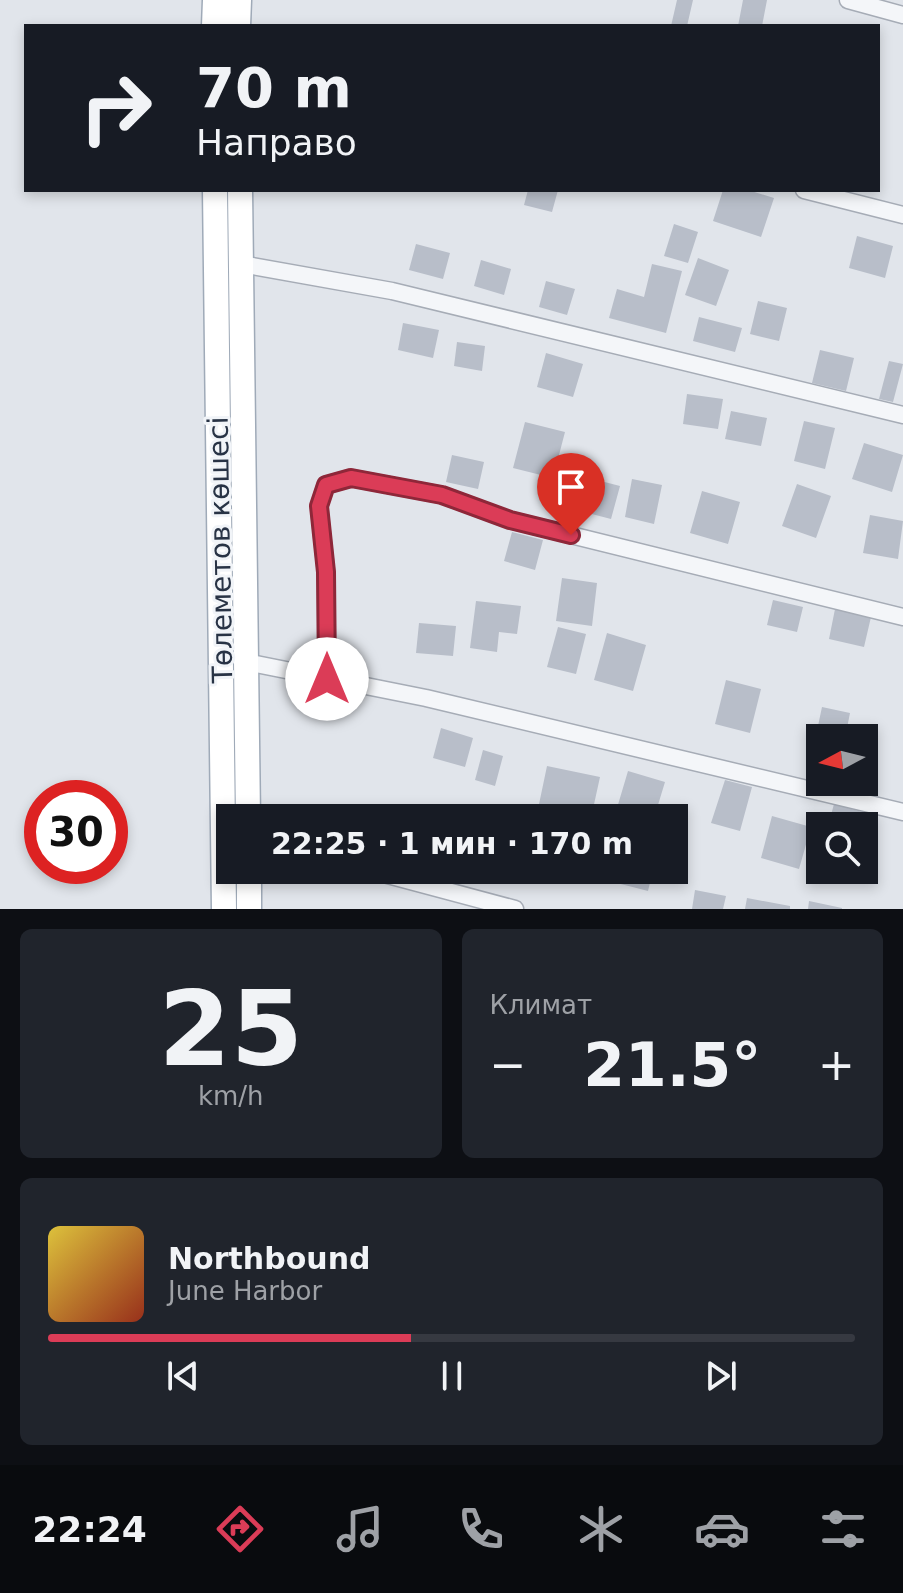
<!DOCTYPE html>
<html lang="ru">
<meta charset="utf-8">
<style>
body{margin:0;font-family:"DejaVu Sans",sans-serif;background:#20242c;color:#f1f3f6;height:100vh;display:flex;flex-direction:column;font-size:30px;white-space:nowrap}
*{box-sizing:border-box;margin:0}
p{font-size:26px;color:#9ea1a6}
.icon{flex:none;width:44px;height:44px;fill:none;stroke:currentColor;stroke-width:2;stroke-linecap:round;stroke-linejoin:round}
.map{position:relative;height:909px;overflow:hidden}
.sheet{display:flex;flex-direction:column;gap:20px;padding:20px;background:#0d0f14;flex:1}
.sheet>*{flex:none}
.top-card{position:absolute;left:24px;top:24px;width:856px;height:168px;border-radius:0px;box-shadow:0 4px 12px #0003;background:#171b24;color:#f1f3f6;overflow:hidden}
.needle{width:52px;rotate:263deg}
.fabs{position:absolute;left:806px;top:724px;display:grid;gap:16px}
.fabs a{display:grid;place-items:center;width:72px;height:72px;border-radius:0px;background:#171b24;box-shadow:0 4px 12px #0003;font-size:40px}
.speed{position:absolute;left:24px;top:780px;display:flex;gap:16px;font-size:40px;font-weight:700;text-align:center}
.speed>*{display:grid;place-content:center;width:104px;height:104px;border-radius:50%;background:#171b24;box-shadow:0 4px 12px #0003;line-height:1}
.speed .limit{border:12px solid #d22;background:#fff;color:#111}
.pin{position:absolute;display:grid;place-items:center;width:68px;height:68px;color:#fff;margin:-82px -34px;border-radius:50% 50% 50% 0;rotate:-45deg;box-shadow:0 0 8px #0007}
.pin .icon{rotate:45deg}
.me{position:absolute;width:88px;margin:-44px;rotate:0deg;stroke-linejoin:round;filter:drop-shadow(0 0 6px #0008)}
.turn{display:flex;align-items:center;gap:28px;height:168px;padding:0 40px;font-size:36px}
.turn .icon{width:104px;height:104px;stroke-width:2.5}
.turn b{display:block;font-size:56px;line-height:68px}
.big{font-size:60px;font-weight:700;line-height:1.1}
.sheet .tile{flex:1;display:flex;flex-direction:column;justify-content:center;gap:12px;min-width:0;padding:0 28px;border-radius:12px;background:#20242c}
.sheet .dial{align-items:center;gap:0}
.dial b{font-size:104px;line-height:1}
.song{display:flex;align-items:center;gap:24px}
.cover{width:96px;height:96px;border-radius:12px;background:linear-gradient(135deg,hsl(50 70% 55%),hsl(10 70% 35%))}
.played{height:8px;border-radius:4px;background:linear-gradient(90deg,#db3c57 45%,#363941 45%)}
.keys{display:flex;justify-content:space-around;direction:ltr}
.heat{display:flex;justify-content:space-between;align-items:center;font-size:44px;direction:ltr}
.sheet .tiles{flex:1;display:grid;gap:20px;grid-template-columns:1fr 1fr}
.tile:last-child{grid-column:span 2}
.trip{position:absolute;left:216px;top:804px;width:472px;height:80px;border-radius:0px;background:#171b24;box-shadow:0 4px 12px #0003;font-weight:700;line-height:80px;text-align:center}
.dock{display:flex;height:128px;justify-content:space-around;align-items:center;background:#090b0e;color:#9ea1a6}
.dock .icon{width:56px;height:56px}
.dock .on{color:#db3c57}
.dock b{font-size:36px;color:#f1f3f6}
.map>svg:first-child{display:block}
</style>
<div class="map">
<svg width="903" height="909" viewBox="0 0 903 909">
<rect width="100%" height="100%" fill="#e1e5eb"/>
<path fill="#b8bec9" d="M677,0H693L687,26H671Z
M743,0H767L762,26H738Z
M528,190H558L552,212L524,205Z
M723,190H748L774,198L761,237L713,221Z
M674,224L698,232L688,263L664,256Z
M857,236L893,246L885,278L849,268Z
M416,244L450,253L443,279L409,270Z
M698,258L729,270L716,306L685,295Z
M481,260L511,269L504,295L474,286Z
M652,264L682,271L666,333L609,318L617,289L644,297Z
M546,281L575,289L567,315L539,307Z
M758,301L787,308L779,341L750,334Z
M699,317L742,328L735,352L693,341Z
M403,323L439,330L433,358L398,350Z
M457,342L485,346L482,371L454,366Z
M820,350L854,358L846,391L812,383Z
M546,353L583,364L573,397L537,387Z
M889,361L903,364L893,402L879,399Z
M687,394L723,399L718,429L683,424Z
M731,411L767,418L761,446L725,439Z
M804,421L835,428L825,469L794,461Z
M525,422L565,432L553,478L513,468Z
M864,443L903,455L892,492L852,479Z
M452,455L484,462L478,489L446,482Z
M593,479L620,486L611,519L584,512Z
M632,479L662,485L654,524L625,517Z
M797,484L831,496L816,538L782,526Z
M702,491L740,502L728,544L690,533Z
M870,515L903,521L898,559L863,553Z
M512,532L543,540L535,570L504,561Z
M562,578L597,583L592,626L556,621Z
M773,600L803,607L797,632L767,625Z
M476,601L521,606L517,634L499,632L497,652L470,648Z
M835,609L871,617L864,647L829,639Z
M419,623L456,626L453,656L416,653Z
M558,627L586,634L576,674L547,667Z
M607,633L646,645L633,691L594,680Z
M726,680L761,689L750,733L715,724Z
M822,707L850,713L845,738L815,740Z
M441,728L473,738L465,767L433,758Z
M483,750L503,756L495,786L475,780Z
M547,766L600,777L591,818H578L538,809Z
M628,771L665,782L654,818L617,808Z
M725,780L752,787L740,831L711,823Z
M834,804L862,812L858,826H828Z
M772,816L811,827L799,869L761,858Z
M616,870H653L648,891L613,882Z
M695,890L726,896L723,909H692Z
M747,898L790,906V909H745Z
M809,901L842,908V909H808Z"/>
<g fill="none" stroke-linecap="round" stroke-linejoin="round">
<defs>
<path id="minor" d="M848,0L903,15
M804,190L903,215
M241,264L392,291L903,415
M246,662L426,698L903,812
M327,679L326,572L319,506L326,485L351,478L442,495L510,520L903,617
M369,870L515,909"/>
<path id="primary" d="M214,26L215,0
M238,26L239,0
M215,190L224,909
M240,190L248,818
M249,870V909"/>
</defs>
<use href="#minor" stroke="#a6acb6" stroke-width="19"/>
<use href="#primary" stroke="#9faab8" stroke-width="27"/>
<use href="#minor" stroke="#f4f6f9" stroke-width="16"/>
<use href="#primary" stroke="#fff" stroke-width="24"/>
</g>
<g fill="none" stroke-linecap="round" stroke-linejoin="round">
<defs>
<path id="route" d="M327,679L326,572L319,506L326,485L351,478L442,495L510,520L571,535"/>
</defs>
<use href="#route" stroke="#8e2739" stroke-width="20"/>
<use href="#route" stroke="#db3c57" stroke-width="14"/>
</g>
<g text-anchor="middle" stroke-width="6" stroke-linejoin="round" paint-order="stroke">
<g font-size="28" fill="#283345" stroke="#f1f4f8">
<text transform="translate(220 550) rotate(-91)" y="10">Төлеметов көшесі</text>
</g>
</g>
</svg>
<div class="fabs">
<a><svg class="needle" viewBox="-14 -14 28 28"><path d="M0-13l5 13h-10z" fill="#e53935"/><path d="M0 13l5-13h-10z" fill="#9ea1a6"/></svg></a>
<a><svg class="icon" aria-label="search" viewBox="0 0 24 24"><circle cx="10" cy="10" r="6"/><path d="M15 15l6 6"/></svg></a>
</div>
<div class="speed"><div class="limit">30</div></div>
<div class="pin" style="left:571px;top:535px;background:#d93025"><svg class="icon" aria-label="arrive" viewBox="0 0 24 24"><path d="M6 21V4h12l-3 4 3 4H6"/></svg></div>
<svg class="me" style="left:327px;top:679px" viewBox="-20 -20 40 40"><circle r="19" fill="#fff"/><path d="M0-13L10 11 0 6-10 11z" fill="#db3c57"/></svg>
<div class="trip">22:25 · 1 мин · 170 m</div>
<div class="top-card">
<div class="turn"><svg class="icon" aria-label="right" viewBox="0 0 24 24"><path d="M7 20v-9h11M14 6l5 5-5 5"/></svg><div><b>70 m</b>Направо</div></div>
</div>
</div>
<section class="sheet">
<div class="tiles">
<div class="tile dial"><b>25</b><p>km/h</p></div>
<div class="tile"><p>Климат</p>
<div class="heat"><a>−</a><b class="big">21.5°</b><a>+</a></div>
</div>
<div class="tile">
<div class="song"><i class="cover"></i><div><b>Northbound</b><p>June Harbor</p></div></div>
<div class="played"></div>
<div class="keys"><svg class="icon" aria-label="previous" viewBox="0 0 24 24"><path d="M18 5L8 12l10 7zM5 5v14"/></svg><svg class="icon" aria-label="pause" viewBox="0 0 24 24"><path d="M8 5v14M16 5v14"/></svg><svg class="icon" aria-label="next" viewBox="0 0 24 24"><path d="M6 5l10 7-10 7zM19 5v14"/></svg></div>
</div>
</div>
</section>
<nav class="dock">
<b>22:24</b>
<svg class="icon on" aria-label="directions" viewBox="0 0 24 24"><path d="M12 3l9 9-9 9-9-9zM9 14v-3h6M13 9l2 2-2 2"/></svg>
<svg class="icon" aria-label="music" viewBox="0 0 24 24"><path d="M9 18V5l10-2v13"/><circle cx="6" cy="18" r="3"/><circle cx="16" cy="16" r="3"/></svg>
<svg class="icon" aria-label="phone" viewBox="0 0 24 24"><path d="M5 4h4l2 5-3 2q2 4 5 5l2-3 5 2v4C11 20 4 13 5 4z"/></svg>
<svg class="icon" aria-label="climate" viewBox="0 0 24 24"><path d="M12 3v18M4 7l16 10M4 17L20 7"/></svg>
<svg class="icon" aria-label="car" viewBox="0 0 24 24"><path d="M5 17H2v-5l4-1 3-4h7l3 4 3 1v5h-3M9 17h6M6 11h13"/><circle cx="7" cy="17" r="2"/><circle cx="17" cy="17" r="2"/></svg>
<svg class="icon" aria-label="filters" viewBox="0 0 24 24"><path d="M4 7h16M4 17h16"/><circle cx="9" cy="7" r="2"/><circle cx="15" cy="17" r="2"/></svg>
</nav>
